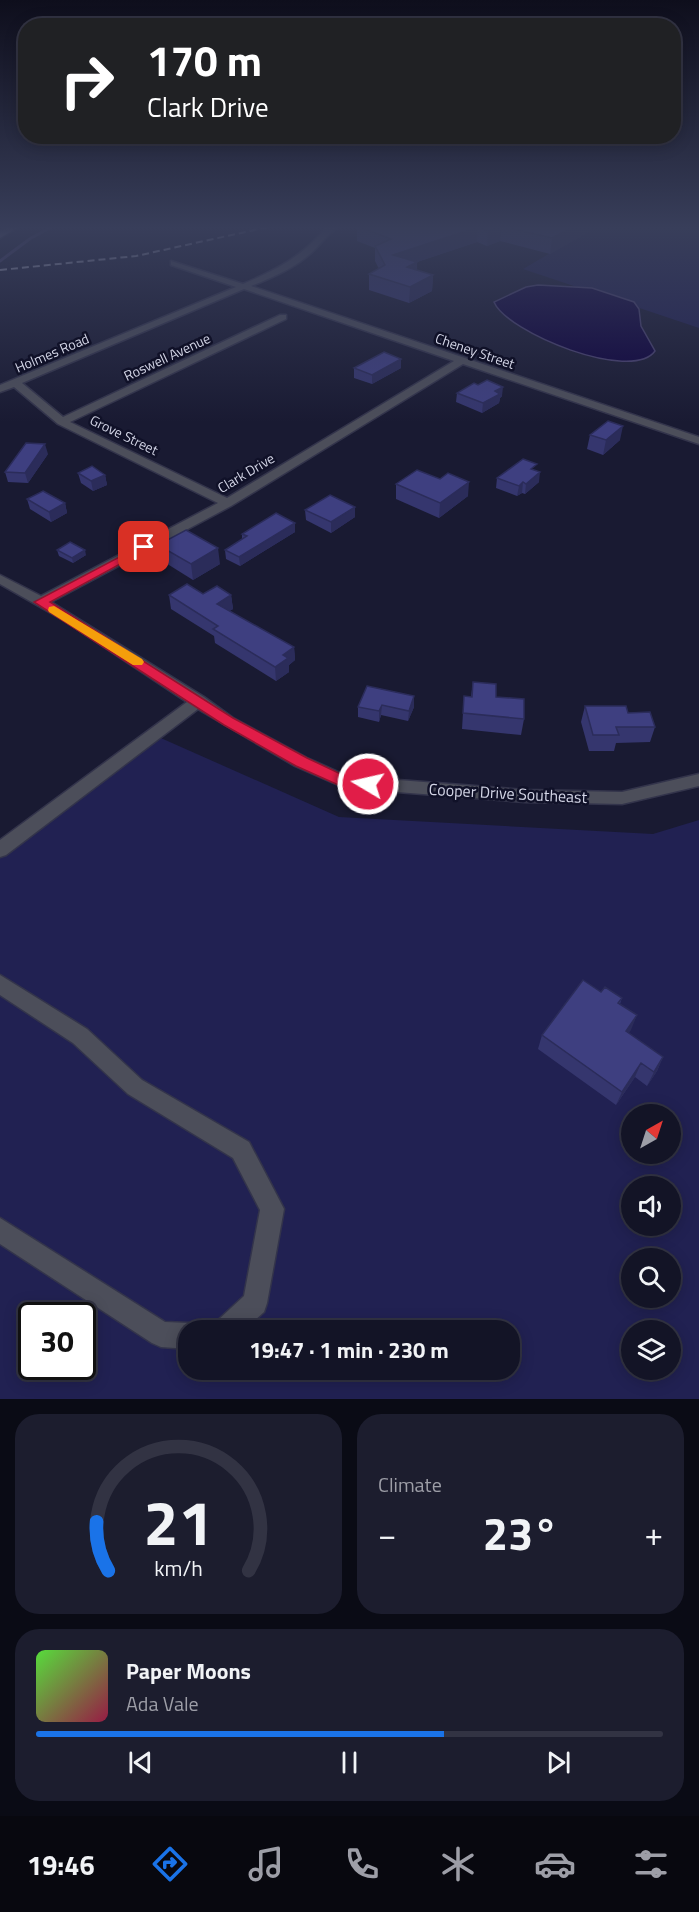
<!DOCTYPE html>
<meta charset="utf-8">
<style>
body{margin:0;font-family:"Titillium Web",sans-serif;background:#1c1d2e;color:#f1f3f6;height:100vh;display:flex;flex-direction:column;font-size:22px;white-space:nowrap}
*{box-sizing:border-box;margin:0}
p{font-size:20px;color:#9d9ea7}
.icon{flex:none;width:33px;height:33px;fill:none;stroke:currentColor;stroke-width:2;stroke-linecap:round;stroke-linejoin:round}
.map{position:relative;height:1399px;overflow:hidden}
.sheet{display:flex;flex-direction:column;gap:15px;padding:15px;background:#0a0b15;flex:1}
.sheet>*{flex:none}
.guide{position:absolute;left:18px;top:18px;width:663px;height:126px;border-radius:24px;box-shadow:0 3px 15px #0003,0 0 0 2px #323343;background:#202124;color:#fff;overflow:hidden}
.needle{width:39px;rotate:39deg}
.controls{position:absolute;left:621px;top:1104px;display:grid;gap:12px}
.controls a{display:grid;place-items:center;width:60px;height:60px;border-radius:50%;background:#131426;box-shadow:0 3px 15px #0003,0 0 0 2px #323343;font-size:30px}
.speed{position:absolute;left:18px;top:1302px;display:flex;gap:12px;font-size:30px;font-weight:700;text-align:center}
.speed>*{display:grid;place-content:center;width:78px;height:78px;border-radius:50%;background:#131426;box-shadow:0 3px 15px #0003,0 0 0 2px #323343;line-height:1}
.speed .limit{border:3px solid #111;border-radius:9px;background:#fff;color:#111}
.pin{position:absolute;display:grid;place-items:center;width:51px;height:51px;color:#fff;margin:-26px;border-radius:12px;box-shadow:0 3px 9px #0006}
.me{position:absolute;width:66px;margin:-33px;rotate:279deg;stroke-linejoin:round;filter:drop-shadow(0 0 4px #0008)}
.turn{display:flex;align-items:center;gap:21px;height:126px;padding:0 30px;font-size:27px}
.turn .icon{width:78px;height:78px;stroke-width:2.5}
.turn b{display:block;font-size:42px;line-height:51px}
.big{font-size:45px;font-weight:700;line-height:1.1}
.sheet .tile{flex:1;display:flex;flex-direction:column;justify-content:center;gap:9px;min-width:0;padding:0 21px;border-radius:24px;background:#1c1d2e}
.sheet .dial{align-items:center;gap:0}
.dial svg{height:156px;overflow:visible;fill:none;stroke:#323343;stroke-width:7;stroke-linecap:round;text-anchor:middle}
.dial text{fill:#f1f3f6;stroke:none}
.song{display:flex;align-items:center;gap:18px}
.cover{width:72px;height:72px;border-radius:9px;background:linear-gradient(135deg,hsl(110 70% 55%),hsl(340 70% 35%))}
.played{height:6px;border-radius:3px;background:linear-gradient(90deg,#1a73e8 65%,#323343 65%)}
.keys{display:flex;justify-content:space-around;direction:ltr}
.heat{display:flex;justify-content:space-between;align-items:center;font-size:33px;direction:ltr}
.sheet .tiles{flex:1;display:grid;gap:15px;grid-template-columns:1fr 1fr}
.tile:last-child{grid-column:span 2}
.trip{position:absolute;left:178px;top:1320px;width:342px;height:60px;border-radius:24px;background:#131426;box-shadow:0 3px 15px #0003,0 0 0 2px #323343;font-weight:700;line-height:60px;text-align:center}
.tab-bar{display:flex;height:96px;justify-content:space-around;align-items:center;background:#08080f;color:#9d9ea7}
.tab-bar .icon{width:42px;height:42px}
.tab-bar .current{color:#1a73e8}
.tab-bar b{font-size:27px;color:#f1f3f6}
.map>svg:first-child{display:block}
</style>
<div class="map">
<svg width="699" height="1399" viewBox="0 0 699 1399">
<rect width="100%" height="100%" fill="#191a32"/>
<path fill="#212152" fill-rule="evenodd" d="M595,227H699V328L523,269Z
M154,735L339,817L653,834L699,820V1399H0V849ZM632,1114H670V1154H632ZM632,1186H670V1226H632ZM632,1258H670V1298H632ZM32,1316H82V1366H32ZM189,1330H510V1370H189ZM632,1330H670V1370H632Z"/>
<path fill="#0c003c" stroke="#48406f" stroke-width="1.5" d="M538,285L592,288L634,302L639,309L641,326L655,351C632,383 507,333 494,302L526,287Z"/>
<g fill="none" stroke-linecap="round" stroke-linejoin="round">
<path stroke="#48406f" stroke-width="3" d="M0,261L31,238L52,227"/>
<defs>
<path id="street" d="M326,227H339C326,234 318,249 305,258C290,270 269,279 251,286L699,437V444L463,364L231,506L51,602L204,697L233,718L307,758L347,776L525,790L622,792L699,774V786L622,804L525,802L345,788L295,766L198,709L6,855L0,857V840L187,702L65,621L0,584V575L41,596L218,503L58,424L14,387L0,392V385L236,287L171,265V261L243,284C276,270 305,255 326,227ZM244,289L454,361L227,498L70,422L286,319V315H280L63,417L22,383Z
M0,975L87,1029L142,1080L249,1142L284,1209L267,1303L264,1312L244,1330H213L217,1321L244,1296L260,1210L233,1158L128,1094L73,1043L0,995Z
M0,1218L165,1322L189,1323L198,1327L199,1330H189V1349L161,1347L152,1343L0,1244Z"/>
<path id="primary" d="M9,227H19L0,238V231Z"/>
</defs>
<use href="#street" stroke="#33344b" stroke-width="3"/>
<use href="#primary" stroke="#33344b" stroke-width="3"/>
<use href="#street" fill="#4c4e5a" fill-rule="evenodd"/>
<use href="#primary" fill="#7b7e97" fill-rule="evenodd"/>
<path stroke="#b2b4c6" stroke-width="2" stroke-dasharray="7 4" stroke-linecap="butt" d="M0,270L136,256L268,227"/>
</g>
<path fill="#35366e" d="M357,227H597L550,254L500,241L487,246L477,242L417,262V270L433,275L432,291L409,303L369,290V274L379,269L375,261V248L357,241Z
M401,359V368L372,384L354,378V368Z
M457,393L502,396L500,398L499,403L482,413L456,402Z
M590,435L620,440L603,455L587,449Z
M48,454L28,483L8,482L5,472Z
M536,470L539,482L525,494L522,493L517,496L496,488L497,478Z
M78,473L105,475L107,485L93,491L81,483Z
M440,479L468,496L439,518L396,499V484Z
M27,499L65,503L67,513L51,522L30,509Z
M305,510L355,517L331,533L306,520Z
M295,523V532L240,566L226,559L225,550L242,539V534Z
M158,545L220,564L193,580L161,560Z
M57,550L86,555L73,563L59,556Z
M203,594L231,595L233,609L229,611L294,647L295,660L289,665V672L276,681L215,643L214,636L171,609L169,595Z
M473,682L496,697L524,719L521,735L462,729L464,696L471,697Z
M414,696V707L408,721L381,715L379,722L358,717V707Z
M585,706L628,713L655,727L650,742L616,743L614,751H589L581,722Z
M601,992L622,998L620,1004L637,1015L628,1033L663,1057L657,1071L647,1086L635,1077L616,1105L538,1049L542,1035Z"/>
<path fill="#2b2c5a" d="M478,227L477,242L417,262V278L393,255Z
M500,227H502L500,241L487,246L488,231Z
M573,227H597L550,254L552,238Z
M433,275L432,291L409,303L410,287Z
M401,359V368L372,384V375Z
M503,387L502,396L500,398L499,403L482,413L483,403L495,391Z
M623,426L620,440L603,455L606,440Z
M45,444L48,454L28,483L25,473Z
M540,472L539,482L525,494L526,484Z
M105,475L107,485L93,491L91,481Z
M469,482L468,496L439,518L440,503Z
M523,482L522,493L517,496L519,486Z
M65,503L67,513L51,522L49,512Z
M355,507V517L331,533V522Z
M295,523V532L240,566L239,557Z
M218,548L220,564L193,580L191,564Z
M85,550L86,555L73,563L72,558Z
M231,595L233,609L218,618L217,604Z
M294,647L295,660L289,665V672L276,681L275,667L283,655Z
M414,696V707L408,721L409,711Z
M382,705L381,715L379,722V711Z
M637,1015L631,1030L620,1046L626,1031Z
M663,1057L657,1071L647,1086L654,1072Z
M641,1063L635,1077L616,1105L622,1092Z"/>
<path fill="#3e3f80" stroke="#2b2c5a" stroke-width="1.5" d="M360,227H500L488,231L478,227L393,255L417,262L407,267L433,275L410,287L369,274L385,265L375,246L391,239Z
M505,227H573L552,238Z
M384,352L401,359L372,375L354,368Z
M487,380L503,387L495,391L500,394L483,403L457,393L474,383L478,385Z
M608,421L623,426L606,440L590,435Z
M26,443L45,444L25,473L5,472Z
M523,459L537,464L531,469L540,472L526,484L523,482L519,486L497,478Z
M92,466L105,475L91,481L78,473Z
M417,470L440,479L448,473L469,482L440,503L396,484Z
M43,491L65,503L49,512L27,499Z
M330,495L355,507L331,522L305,510Z
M276,513L295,523L239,557L225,550L247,536L242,534Z
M186,530L218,548L191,564L158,545Z
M70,542L85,550L72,558L57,550Z
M187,584L203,594L217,586L231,595L217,604L294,647L283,655L288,658L275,667L213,629L218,626L169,595Z
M473,682L496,684V697L524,699V719L463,713L464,696L472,697Z
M367,686L414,696L409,711L382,705L379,711L358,707Z
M585,706H626L628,713L650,712L655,727H616L619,735H593Z
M583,980L601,992L605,987L622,998L618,1003L637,1015L626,1031L663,1057L654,1072L641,1063L622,1092L542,1035Z"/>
<linearGradient id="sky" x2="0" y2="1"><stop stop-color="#0e0e1c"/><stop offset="0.54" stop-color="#383e5a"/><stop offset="1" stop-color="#383e5a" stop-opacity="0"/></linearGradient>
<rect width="699" height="422" fill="url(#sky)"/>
<path fill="#e11d48" stroke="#92132f" stroke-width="1.5" d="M144,544L148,545V549L50,602L233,718L307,758L347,777L373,780L375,784L373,788H345L296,766L224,725L34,602Z"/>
<path fill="#f59e0b" d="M54,606L142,659L144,662L142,665H133L49,612L48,610L49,607Z"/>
<g text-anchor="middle" stroke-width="5" stroke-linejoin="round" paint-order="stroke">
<g font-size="14" fill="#d3d5e6" stroke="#101128">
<text transform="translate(475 351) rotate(19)" y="5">Cheney Street</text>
<text transform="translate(52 353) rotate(-23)" y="5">Holmes Road</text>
<text transform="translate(167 357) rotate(-25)" y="5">Roswell Avenue</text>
<text transform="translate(124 435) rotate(26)" y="5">Grove Street</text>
<text transform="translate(246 473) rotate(-31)" y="5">Clark Drive</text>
</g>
<g font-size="16" fill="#d3d5e6" stroke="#101128">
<text transform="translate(508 793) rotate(3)" y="6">Cooper Drive Southeast</text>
</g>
</g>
</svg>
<div class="controls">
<a><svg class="needle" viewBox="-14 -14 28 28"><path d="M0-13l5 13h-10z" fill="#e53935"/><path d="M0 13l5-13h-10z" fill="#9d9ea7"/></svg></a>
<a><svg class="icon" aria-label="sound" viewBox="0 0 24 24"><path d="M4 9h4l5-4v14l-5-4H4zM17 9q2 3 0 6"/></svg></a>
<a><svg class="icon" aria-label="search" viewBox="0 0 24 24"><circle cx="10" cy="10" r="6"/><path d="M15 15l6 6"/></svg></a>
<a><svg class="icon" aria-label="layers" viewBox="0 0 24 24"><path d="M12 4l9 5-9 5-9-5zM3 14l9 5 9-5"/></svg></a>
</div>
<div class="speed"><div class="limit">30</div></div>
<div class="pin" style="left:144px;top:547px;background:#d93025"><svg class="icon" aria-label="arrive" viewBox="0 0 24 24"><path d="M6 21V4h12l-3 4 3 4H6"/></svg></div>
<svg class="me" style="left:368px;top:784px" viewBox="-20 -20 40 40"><circle r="17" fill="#e11d48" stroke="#fff" stroke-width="3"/><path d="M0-11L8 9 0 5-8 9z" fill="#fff"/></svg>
<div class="trip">19:47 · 1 min · 230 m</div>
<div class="guide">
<div class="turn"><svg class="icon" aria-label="right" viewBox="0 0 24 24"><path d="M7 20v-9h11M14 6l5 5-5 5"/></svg><div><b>170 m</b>Clark Drive</div></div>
</div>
</div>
<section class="sheet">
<div class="tiles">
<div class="tile dial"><svg viewBox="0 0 100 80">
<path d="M14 69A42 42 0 1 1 86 69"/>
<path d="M14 69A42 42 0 0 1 8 44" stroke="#1a73e8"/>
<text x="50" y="56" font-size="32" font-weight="700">21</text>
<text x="50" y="72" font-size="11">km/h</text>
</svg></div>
<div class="tile"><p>Climate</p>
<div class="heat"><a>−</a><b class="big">23°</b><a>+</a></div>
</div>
<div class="tile">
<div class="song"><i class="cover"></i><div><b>Paper Moons</b><p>Ada Vale</p></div></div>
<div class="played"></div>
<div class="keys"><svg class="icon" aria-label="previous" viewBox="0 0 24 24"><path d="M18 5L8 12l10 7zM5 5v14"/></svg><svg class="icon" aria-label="pause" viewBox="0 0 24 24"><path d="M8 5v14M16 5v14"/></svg><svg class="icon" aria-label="next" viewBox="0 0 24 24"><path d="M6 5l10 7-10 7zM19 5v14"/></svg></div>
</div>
</div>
</section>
<nav class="tab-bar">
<b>19:46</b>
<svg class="icon current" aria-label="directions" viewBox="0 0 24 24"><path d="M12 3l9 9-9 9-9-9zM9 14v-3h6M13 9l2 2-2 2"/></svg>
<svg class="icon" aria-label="music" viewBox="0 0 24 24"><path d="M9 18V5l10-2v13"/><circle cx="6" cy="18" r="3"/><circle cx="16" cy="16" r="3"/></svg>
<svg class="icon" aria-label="phone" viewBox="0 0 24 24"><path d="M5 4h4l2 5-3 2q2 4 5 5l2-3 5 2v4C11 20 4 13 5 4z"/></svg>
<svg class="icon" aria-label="climate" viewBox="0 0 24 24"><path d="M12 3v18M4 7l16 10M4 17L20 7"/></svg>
<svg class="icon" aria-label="car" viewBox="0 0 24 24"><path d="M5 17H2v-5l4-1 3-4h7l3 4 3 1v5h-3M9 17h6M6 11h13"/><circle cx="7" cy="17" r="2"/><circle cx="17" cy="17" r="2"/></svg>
<svg class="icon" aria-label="filters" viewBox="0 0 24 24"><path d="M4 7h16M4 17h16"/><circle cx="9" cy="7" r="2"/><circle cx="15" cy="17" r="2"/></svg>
</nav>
